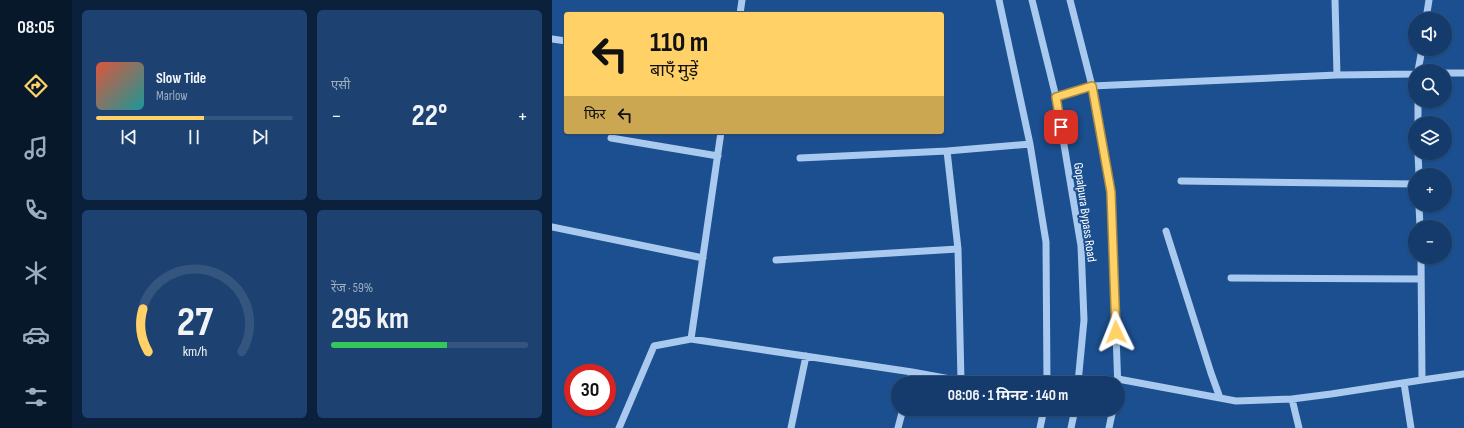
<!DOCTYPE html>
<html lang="hi">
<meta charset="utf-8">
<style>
body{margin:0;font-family:"Sofia Sans Condensed","Noto Sans Devanagari",sans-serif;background:#1d4271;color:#f1f3f6;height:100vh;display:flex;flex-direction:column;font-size:15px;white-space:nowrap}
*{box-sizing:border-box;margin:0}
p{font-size:13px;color:#9dadc1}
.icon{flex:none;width:22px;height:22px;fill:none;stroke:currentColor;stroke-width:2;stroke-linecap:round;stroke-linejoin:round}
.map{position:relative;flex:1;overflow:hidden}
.panel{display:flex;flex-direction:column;gap:10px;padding:10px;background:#0b203b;width:480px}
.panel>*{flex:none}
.guide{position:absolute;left:12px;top:12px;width:380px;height:122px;border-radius:4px;box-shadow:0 1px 3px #0004,0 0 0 1px #33557e;background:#ffd166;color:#111;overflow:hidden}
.tools{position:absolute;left:856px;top:12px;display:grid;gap:8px}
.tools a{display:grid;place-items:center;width:44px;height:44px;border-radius:50%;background:#143b6b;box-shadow:0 1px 3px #0004,0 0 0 1px #33557e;font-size:20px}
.speed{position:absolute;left:12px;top:364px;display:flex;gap:8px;font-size:20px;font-weight:700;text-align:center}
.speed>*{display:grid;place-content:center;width:52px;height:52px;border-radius:50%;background:#143b6b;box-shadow:0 1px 3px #0004,0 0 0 1px #33557e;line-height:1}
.speed .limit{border:6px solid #d22;background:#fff;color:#111}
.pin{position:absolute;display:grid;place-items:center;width:34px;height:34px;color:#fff;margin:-17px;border-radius:8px;box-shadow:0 2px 6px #0006}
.me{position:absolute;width:44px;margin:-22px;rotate:358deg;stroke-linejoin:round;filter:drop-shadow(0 0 3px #0008)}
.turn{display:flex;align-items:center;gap:14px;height:84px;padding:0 20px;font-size:18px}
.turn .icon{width:52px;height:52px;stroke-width:2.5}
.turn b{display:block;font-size:28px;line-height:34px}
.then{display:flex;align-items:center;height:38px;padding:0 20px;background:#0003;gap:8px;font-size:15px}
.big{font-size:30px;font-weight:700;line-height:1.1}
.panel .widget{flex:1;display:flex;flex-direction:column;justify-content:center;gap:6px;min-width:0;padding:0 14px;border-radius:6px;background:#1d4271}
.panel .dial{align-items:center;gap:0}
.dial svg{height:104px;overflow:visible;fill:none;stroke:#33557e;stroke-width:7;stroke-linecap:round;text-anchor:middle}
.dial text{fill:#f1f3f6;stroke:none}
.song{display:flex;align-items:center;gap:12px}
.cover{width:48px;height:48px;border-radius:6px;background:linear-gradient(135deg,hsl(10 70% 55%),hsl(180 70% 35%))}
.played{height:4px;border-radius:2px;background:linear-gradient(90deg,#ffd166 55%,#33557e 55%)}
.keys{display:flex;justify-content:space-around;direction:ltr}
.heat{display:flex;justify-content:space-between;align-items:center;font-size:22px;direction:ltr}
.charge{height:6px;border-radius:3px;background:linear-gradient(90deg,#34c759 59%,#33557e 0)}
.panel .tiles{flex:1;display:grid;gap:10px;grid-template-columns:repeat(2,1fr)}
.trip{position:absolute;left:339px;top:376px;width:234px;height:40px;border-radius:20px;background:#143b6b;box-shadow:0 1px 3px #0004,0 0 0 1px #33557e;font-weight:700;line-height:40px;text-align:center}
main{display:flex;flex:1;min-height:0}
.tabs{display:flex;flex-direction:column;width:72px;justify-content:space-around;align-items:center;background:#08182b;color:#9dadc1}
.tabs .icon{width:28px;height:28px}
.tabs .current{color:#ffd166}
.tabs b{font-size:18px;color:#f1f3f6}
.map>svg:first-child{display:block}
</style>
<main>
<nav class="tabs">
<b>08:05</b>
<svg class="icon current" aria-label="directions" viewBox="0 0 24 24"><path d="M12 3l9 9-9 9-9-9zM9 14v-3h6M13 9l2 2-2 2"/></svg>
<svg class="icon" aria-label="music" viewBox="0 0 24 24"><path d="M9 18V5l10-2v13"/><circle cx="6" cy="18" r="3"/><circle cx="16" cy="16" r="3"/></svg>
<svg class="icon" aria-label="phone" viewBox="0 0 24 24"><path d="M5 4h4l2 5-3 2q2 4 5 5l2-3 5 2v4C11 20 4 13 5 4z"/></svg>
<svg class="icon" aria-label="climate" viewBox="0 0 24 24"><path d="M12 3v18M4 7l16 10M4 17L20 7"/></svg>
<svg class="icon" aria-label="car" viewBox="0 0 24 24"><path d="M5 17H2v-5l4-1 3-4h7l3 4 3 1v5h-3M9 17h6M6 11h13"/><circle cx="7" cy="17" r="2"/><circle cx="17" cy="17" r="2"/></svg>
<svg class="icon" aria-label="filters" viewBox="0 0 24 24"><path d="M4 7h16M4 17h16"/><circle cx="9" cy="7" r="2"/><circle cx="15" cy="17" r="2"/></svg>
</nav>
<section class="panel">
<div class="tiles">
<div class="widget">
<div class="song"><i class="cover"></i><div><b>Slow Tide</b><p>Marlow</p></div></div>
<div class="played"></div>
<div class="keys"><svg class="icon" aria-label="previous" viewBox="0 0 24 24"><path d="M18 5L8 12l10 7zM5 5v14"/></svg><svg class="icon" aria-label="pause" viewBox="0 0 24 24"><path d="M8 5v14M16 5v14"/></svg><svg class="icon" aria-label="next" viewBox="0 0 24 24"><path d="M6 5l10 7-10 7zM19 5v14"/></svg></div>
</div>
<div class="widget"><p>एसी</p>
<div class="heat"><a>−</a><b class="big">22°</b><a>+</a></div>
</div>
<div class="widget dial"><svg viewBox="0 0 100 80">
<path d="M14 69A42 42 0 1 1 86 69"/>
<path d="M14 69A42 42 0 0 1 10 36" stroke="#ffd166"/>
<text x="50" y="56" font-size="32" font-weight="700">27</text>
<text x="50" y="72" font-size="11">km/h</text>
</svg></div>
<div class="widget"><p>रेंज · 59%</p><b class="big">295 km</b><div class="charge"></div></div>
</div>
</section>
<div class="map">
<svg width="912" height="428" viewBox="0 0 912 428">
<rect width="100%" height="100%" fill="#1b4f8f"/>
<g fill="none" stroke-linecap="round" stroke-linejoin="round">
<path stroke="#a9c9ee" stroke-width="7" d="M447,0L478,144L494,242L495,383
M480,0L504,97L529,246L532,320L526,383
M518,0L540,86L559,192L566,390
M783,0L785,75
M188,14L190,0
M874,19L877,0
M0,39L14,41
M866,71L870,49
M893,73H912
M504,97L540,86L785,75L863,74
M866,101V123
M59,138L166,156
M395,151L406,249L409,381
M866,153L867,175
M248,158L395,151L478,144
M629,181L863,184
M867,205L868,227
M0,227L151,258
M614,231L659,373L668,398
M869,257L870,380L912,374
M224,260L406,249
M679,278L869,279
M139,339L169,132
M566,379L684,401L740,399L779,394L870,380
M357,383L360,372
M852,383L859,428
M740,399L747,428
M67,428L102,346L139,339L360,372L420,383
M239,428L254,356
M346,428L351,409
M488,428L492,409
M519,428L523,409
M557,428L561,409"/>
</g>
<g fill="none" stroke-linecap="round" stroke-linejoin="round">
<defs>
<path id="route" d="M509,127L504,97L540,86L559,192L564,332"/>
</defs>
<use href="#route" stroke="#a68842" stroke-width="10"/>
<use href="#route" stroke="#ffd166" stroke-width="7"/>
</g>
<g text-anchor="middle" stroke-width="4" stroke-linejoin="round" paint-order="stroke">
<g font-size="13" fill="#fff" stroke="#1b4f8f">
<text transform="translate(534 212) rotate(82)" y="5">Gopalpura Bypass Road</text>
</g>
</g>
</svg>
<div class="tools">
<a><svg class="icon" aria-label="sound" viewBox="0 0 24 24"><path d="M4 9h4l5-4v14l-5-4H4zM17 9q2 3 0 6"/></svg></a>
<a><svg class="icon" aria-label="search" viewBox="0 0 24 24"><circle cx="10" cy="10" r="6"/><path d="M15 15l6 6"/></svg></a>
<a><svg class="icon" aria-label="layers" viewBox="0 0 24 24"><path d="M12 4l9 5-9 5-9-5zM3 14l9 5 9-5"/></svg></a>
<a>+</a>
<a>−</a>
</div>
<div class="speed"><div class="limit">30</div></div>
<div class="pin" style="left:509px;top:127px;background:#d93025"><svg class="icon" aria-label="arrive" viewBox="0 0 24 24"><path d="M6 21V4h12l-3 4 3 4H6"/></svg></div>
<svg class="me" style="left:564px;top:332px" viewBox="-20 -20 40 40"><path d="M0-17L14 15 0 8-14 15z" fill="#ffd166" stroke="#fff" stroke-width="4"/></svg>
<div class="trip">08:06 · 1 मिनट · 140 m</div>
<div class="guide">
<div class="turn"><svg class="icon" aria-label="left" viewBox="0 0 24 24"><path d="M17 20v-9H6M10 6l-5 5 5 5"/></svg><div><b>110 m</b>बाएँ मुड़ें</div></div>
<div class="then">फिर<svg class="icon" aria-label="left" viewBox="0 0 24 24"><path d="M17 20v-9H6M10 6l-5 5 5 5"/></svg></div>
</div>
</div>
</main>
